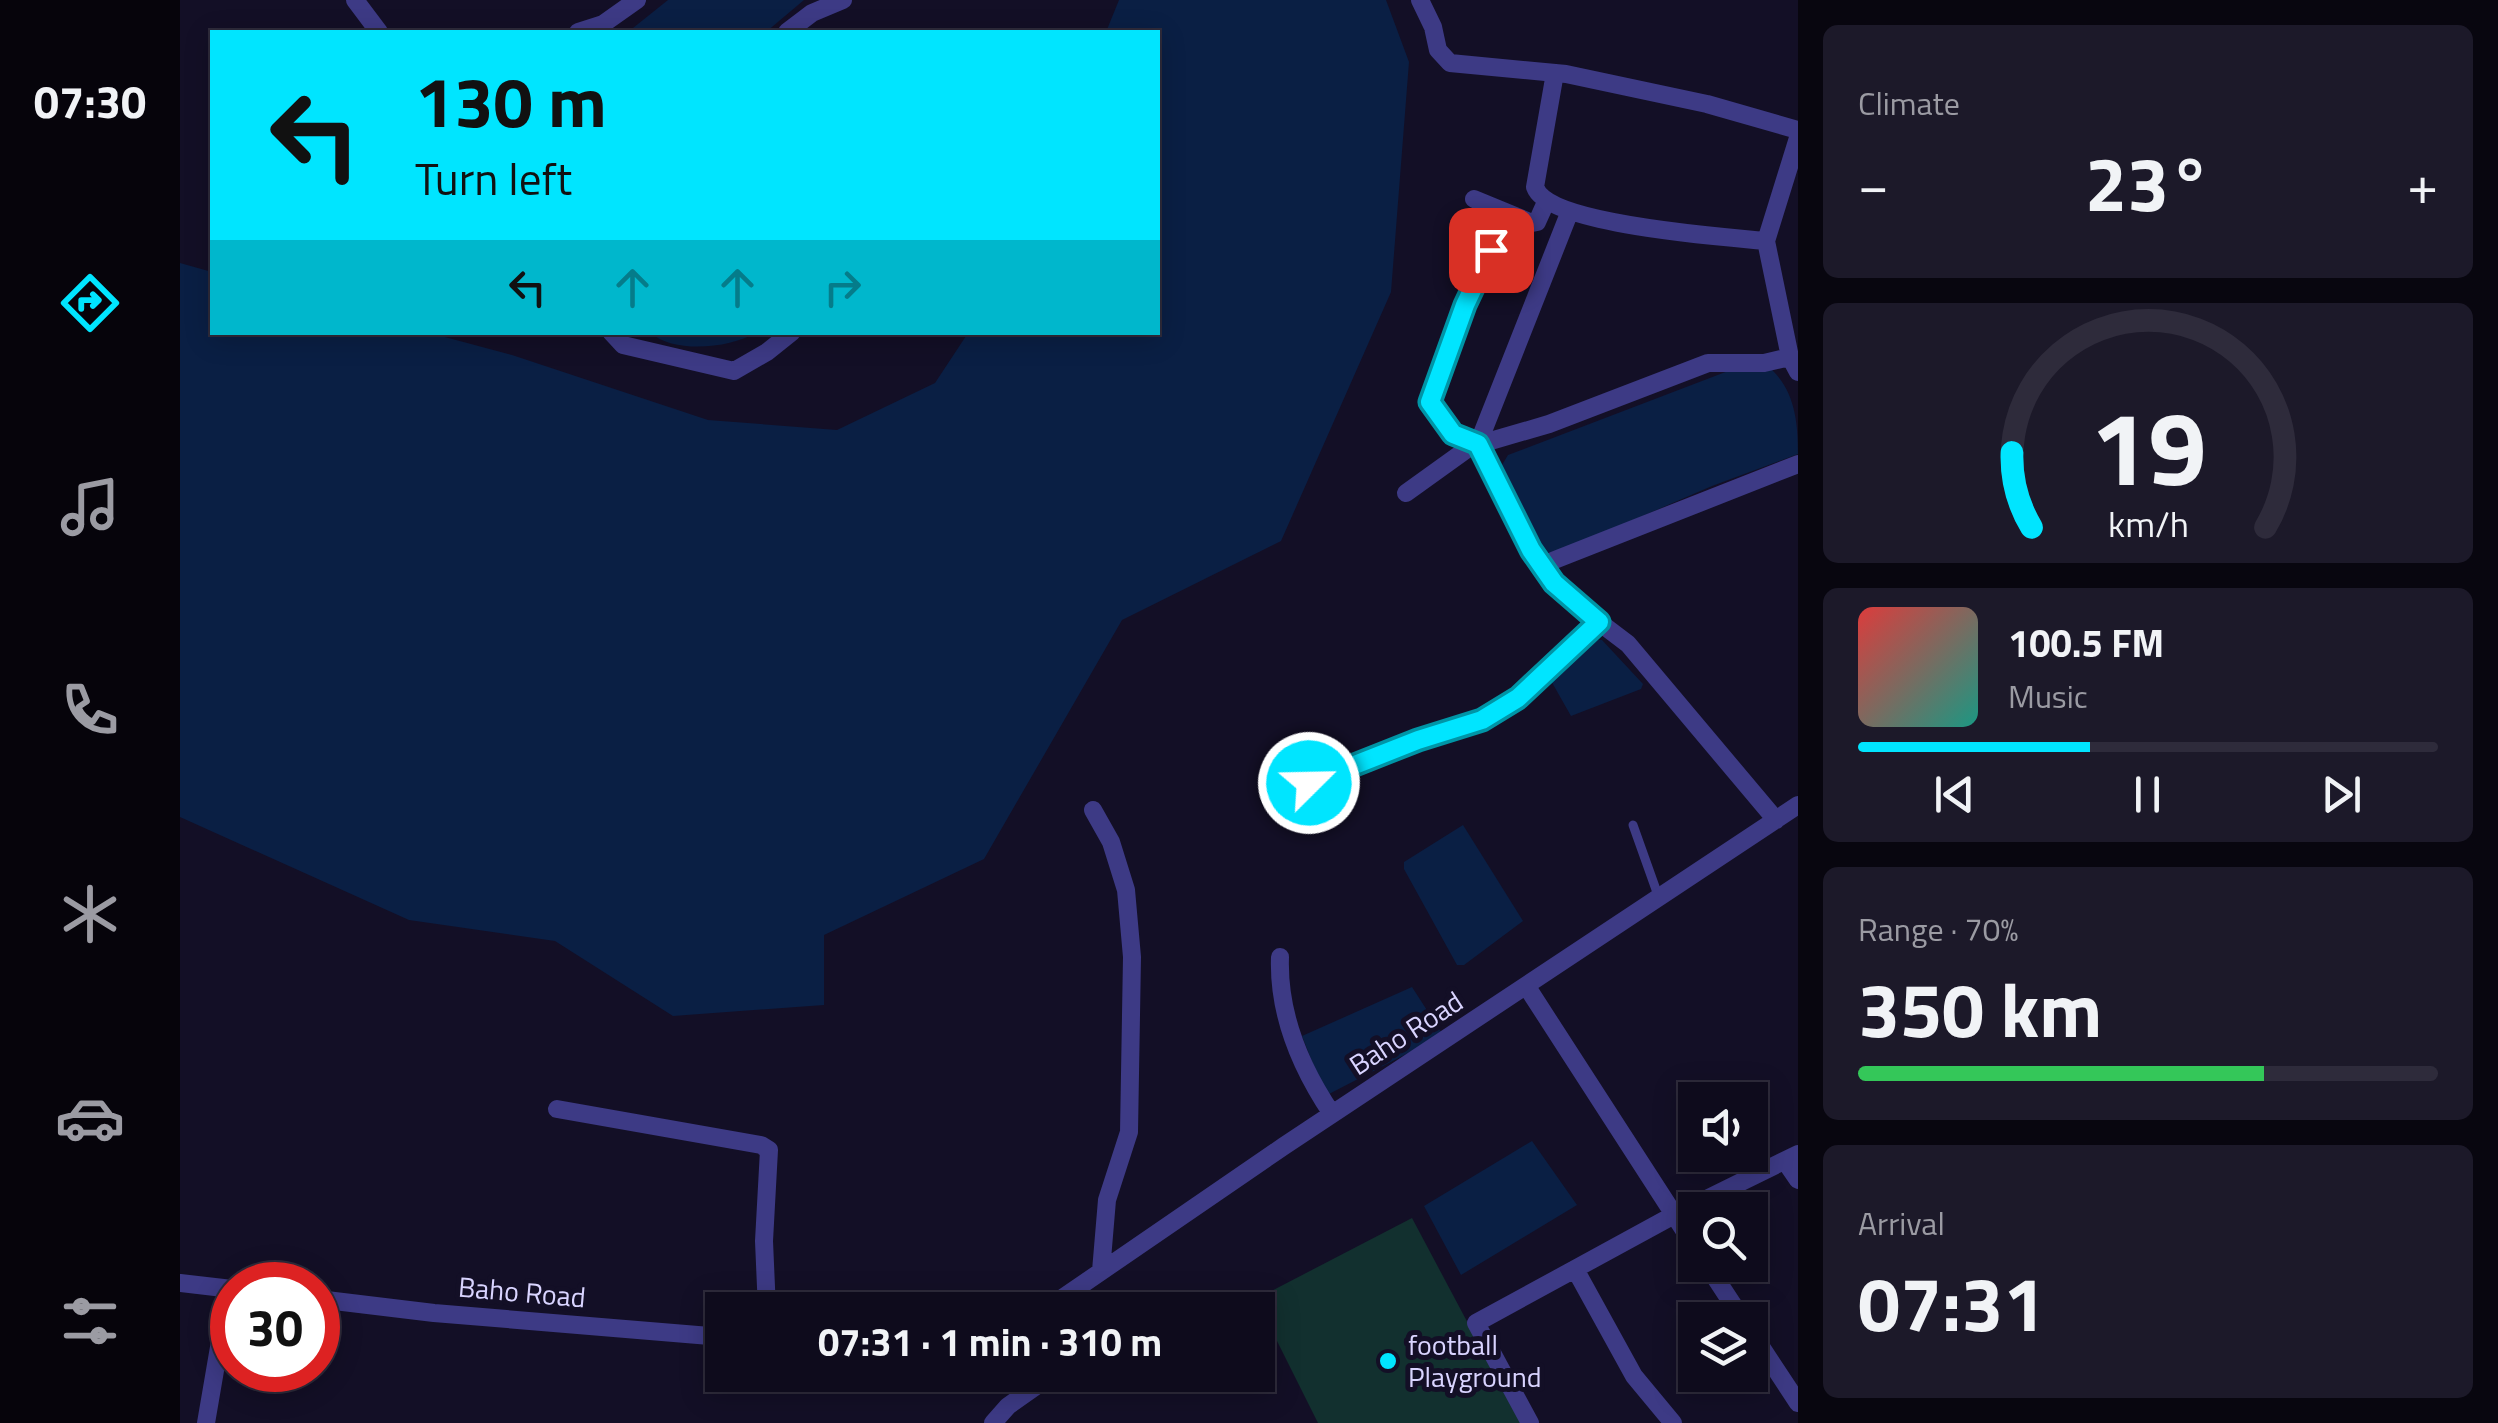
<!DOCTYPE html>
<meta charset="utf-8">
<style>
body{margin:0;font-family:"Titillium Web",sans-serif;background:#1c1929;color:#f1f3f6;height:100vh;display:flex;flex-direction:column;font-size:38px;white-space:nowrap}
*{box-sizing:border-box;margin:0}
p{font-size:32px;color:#9b9ba3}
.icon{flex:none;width:55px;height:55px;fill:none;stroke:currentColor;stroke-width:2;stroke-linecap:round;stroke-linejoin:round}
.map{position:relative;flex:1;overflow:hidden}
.drawer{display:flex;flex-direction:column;gap:25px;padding:25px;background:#08060f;width:700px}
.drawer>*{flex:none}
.guide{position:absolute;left:30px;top:30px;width:950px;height:305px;border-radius:0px;box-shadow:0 5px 25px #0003,0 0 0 2px #2e2b3b;background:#00e5ff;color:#111;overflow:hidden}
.controls{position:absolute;left:1498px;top:1082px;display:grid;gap:20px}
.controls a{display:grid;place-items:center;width:90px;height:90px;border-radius:0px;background:#0e0b1c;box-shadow:0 5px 25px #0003,0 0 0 2px #2e2b3b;font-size:50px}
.speed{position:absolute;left:30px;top:1262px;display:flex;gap:20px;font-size:50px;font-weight:700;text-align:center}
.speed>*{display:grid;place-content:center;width:130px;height:130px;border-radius:50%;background:#0e0b1c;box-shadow:0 5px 25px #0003,0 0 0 2px #2e2b3b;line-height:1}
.speed .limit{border:15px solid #d22;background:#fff;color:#111}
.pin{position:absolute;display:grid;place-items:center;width:85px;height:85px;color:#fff;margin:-42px;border-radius:20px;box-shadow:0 5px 15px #0006}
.me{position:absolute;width:110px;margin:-55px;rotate:67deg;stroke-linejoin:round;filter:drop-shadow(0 0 8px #0008)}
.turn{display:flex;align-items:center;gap:35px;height:210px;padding:0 40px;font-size:45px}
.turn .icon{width:130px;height:130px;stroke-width:2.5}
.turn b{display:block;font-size:70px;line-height:85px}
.lanes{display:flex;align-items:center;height:95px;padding:0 40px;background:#0003;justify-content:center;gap:50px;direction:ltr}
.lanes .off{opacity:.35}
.big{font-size:75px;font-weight:700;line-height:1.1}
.drawer .widget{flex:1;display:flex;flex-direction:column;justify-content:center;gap:15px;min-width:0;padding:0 35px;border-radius:15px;background:#1c1929}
.drawer .dial{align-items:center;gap:0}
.dial svg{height:260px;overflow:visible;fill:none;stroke:#2e2b3b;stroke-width:7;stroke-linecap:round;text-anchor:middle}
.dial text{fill:#f1f3f6;stroke:none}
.song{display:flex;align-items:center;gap:30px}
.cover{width:120px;height:120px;border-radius:15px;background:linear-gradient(135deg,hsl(0 70% 55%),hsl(170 70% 35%))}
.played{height:10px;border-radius:5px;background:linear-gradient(90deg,#00e5ff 40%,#2e2b3b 40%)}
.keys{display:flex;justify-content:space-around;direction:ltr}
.heat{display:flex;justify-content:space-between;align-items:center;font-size:55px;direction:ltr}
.charge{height:15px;border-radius:8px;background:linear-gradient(90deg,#34c759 70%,#2e2b3b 0)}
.trip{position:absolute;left:525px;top:1292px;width:570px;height:100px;border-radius:0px;background:#0e0b1c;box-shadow:0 5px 25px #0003,0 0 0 2px #2e2b3b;font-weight:700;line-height:100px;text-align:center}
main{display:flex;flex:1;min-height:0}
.tabs{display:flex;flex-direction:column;width:180px;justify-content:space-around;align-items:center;background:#06040b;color:#9b9ba3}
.tabs .icon{width:70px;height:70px}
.tabs .current{color:#00e5ff}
.tabs b{font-size:45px;color:#f1f3f6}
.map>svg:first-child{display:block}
</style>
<main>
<nav class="tabs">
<b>07:30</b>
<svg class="icon current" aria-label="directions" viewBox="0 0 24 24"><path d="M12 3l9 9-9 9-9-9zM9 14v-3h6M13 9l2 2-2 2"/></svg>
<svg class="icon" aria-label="music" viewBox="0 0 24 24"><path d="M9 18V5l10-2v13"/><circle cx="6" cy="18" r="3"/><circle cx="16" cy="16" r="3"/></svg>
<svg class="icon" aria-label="phone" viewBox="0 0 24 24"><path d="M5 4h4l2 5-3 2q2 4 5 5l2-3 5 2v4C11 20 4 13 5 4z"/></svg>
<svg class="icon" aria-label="climate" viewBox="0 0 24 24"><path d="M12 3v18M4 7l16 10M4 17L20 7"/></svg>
<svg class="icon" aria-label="car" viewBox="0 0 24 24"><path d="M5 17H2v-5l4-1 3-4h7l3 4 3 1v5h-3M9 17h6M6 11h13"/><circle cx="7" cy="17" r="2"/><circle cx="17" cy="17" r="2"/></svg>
<svg class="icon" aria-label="filters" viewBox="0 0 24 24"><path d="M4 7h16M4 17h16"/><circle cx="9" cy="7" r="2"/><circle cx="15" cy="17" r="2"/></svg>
</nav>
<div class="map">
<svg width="1618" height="1423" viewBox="0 0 1618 1423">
<rect width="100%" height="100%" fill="#130f26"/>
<path fill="#12302f" d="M1232,1218L1341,1423H1138L1076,1299Z"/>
<path fill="#0a1f44" d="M488,0H624L586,32H448Z
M939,0H1206L1229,62L1211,292L1101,541L942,620L804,859L644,935V1005L493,1016L375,941L229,920L0,817V263L32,272V332L250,333L332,355L528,420L657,430L755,383L788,333L978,332V32H926Z
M471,333H575C551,348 494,354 471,333Z
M1584,363C1614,386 1618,418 1618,454L1532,486L1386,549L1361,554L1351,550L1322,465L1328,455L1556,368Z
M1412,640H1422L1463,684L1461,689L1391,716L1370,679Z
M1283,825L1343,921L1284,965H1277L1224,869V862Z
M1232,987L1263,1035L1149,1094L1140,1082L1122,1036Z
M1352,1141L1397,1205L1281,1275L1244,1206Z"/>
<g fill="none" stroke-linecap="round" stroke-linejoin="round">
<path stroke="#3d3a85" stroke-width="9" d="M1453,825L1479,898"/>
<path stroke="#3d3a85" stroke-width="18" d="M175,0L199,32
M1240,0L1253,27L1258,50L1270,63L1386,74L1527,104L1618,130
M398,32L423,24L457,0
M607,32L632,13L663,0
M1375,73L1355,187C1368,225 1545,237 1586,241
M1618,138L1586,241L1610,357L1618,372
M1294,199L1352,223L1357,222L1366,202
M1311,250L1285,305L1250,402L1273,434L1298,444L1351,550L1374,583L1419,622
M431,332L443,345L554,371L587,352L612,332
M1298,444L1390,211
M1226,493L1290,447L1369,424L1528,363H1584L1610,357
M1362,565L1618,464
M1129,783L1268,729L1302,720L1338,698L1419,622L1448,644L1596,820
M913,810L931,842L946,890L952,957L949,1132L927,1200L921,1271
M1100,957C1098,1013 1121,1068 1152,1114
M1347,987L1515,1247
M377,1109L581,1145L589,1150L584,1241L587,1310
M1605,1161L1618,1180
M1527,1265L1563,1320
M1395,1269L1454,1376L1493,1423
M0,1283L52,1289
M138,1299L254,1313L542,1337
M865,1310L1104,1146L1618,805
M1570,1330L1618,1403
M26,1423L49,1289
M813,1423L828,1406L872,1375
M1350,1423L1296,1323L1494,1215L1618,1154"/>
</g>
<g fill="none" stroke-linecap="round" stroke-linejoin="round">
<defs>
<path id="route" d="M1129,783L1238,740L1302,720L1338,698L1419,622L1374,583L1351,550L1298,444L1273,434L1250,402L1285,305L1311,250"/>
</defs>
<use href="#route" stroke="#0095a6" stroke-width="25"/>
<use href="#route" stroke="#00e5ff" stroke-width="18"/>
</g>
<circle fill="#00e5ff" stroke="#130f26" stroke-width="4" cx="1208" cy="1361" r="10"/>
<g text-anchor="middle" stroke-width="10" stroke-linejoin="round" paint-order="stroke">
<g font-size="28" fill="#d9d4ff" stroke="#130f26">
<text transform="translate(1226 1033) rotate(-33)" y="10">Baho Road</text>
<text transform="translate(342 1292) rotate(5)" y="10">Baho Road</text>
</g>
<g font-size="28" fill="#d9d4ff" stroke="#130f26" text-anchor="start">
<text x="1228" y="1355">football<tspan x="1228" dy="32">Playground</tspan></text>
</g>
</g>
</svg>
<div class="controls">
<a><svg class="icon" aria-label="sound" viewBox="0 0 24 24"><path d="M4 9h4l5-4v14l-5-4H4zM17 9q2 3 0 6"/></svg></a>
<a><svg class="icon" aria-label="search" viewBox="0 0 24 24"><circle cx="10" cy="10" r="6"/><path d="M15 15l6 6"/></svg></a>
<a><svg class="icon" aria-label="layers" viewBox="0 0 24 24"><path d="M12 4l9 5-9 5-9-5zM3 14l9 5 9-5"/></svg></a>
</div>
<div class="speed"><div class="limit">30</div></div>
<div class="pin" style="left:1311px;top:250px;background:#d93025"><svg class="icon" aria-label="arrive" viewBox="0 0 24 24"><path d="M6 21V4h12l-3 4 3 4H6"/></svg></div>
<svg class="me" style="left:1129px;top:783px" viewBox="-20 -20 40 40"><circle r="17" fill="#00e5ff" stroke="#fff" stroke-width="3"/><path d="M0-11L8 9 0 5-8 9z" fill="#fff"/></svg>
<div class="trip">07:31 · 1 min · 310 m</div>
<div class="guide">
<div class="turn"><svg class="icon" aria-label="left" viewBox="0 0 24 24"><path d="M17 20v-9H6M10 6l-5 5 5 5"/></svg><div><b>130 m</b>Turn left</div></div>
<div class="lanes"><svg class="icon" aria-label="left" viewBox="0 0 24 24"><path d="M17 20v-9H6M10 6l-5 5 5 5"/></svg><svg class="icon off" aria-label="ahead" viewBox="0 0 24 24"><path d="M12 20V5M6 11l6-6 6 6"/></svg><svg class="icon off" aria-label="ahead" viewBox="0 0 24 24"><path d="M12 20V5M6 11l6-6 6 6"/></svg><svg class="icon off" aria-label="right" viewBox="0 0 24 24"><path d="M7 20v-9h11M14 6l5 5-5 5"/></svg></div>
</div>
</div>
<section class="drawer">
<div class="widget"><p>Climate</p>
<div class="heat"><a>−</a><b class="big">23°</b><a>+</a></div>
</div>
<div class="widget dial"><svg viewBox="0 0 100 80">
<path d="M14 69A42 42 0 1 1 86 69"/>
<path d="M14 69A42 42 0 0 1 8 46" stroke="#00e5ff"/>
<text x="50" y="56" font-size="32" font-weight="700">19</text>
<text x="50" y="72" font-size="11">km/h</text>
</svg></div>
<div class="widget">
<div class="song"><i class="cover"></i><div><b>100.5 FM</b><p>Music</p></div></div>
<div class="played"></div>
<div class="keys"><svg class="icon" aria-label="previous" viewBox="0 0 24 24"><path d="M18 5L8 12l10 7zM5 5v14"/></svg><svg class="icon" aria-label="pause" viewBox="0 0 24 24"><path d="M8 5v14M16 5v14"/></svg><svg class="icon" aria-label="next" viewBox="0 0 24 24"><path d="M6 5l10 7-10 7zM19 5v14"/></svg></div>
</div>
<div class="widget"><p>Range · 70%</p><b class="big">350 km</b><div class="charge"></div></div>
<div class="widget"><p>Arrival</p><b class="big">07:31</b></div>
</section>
</main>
